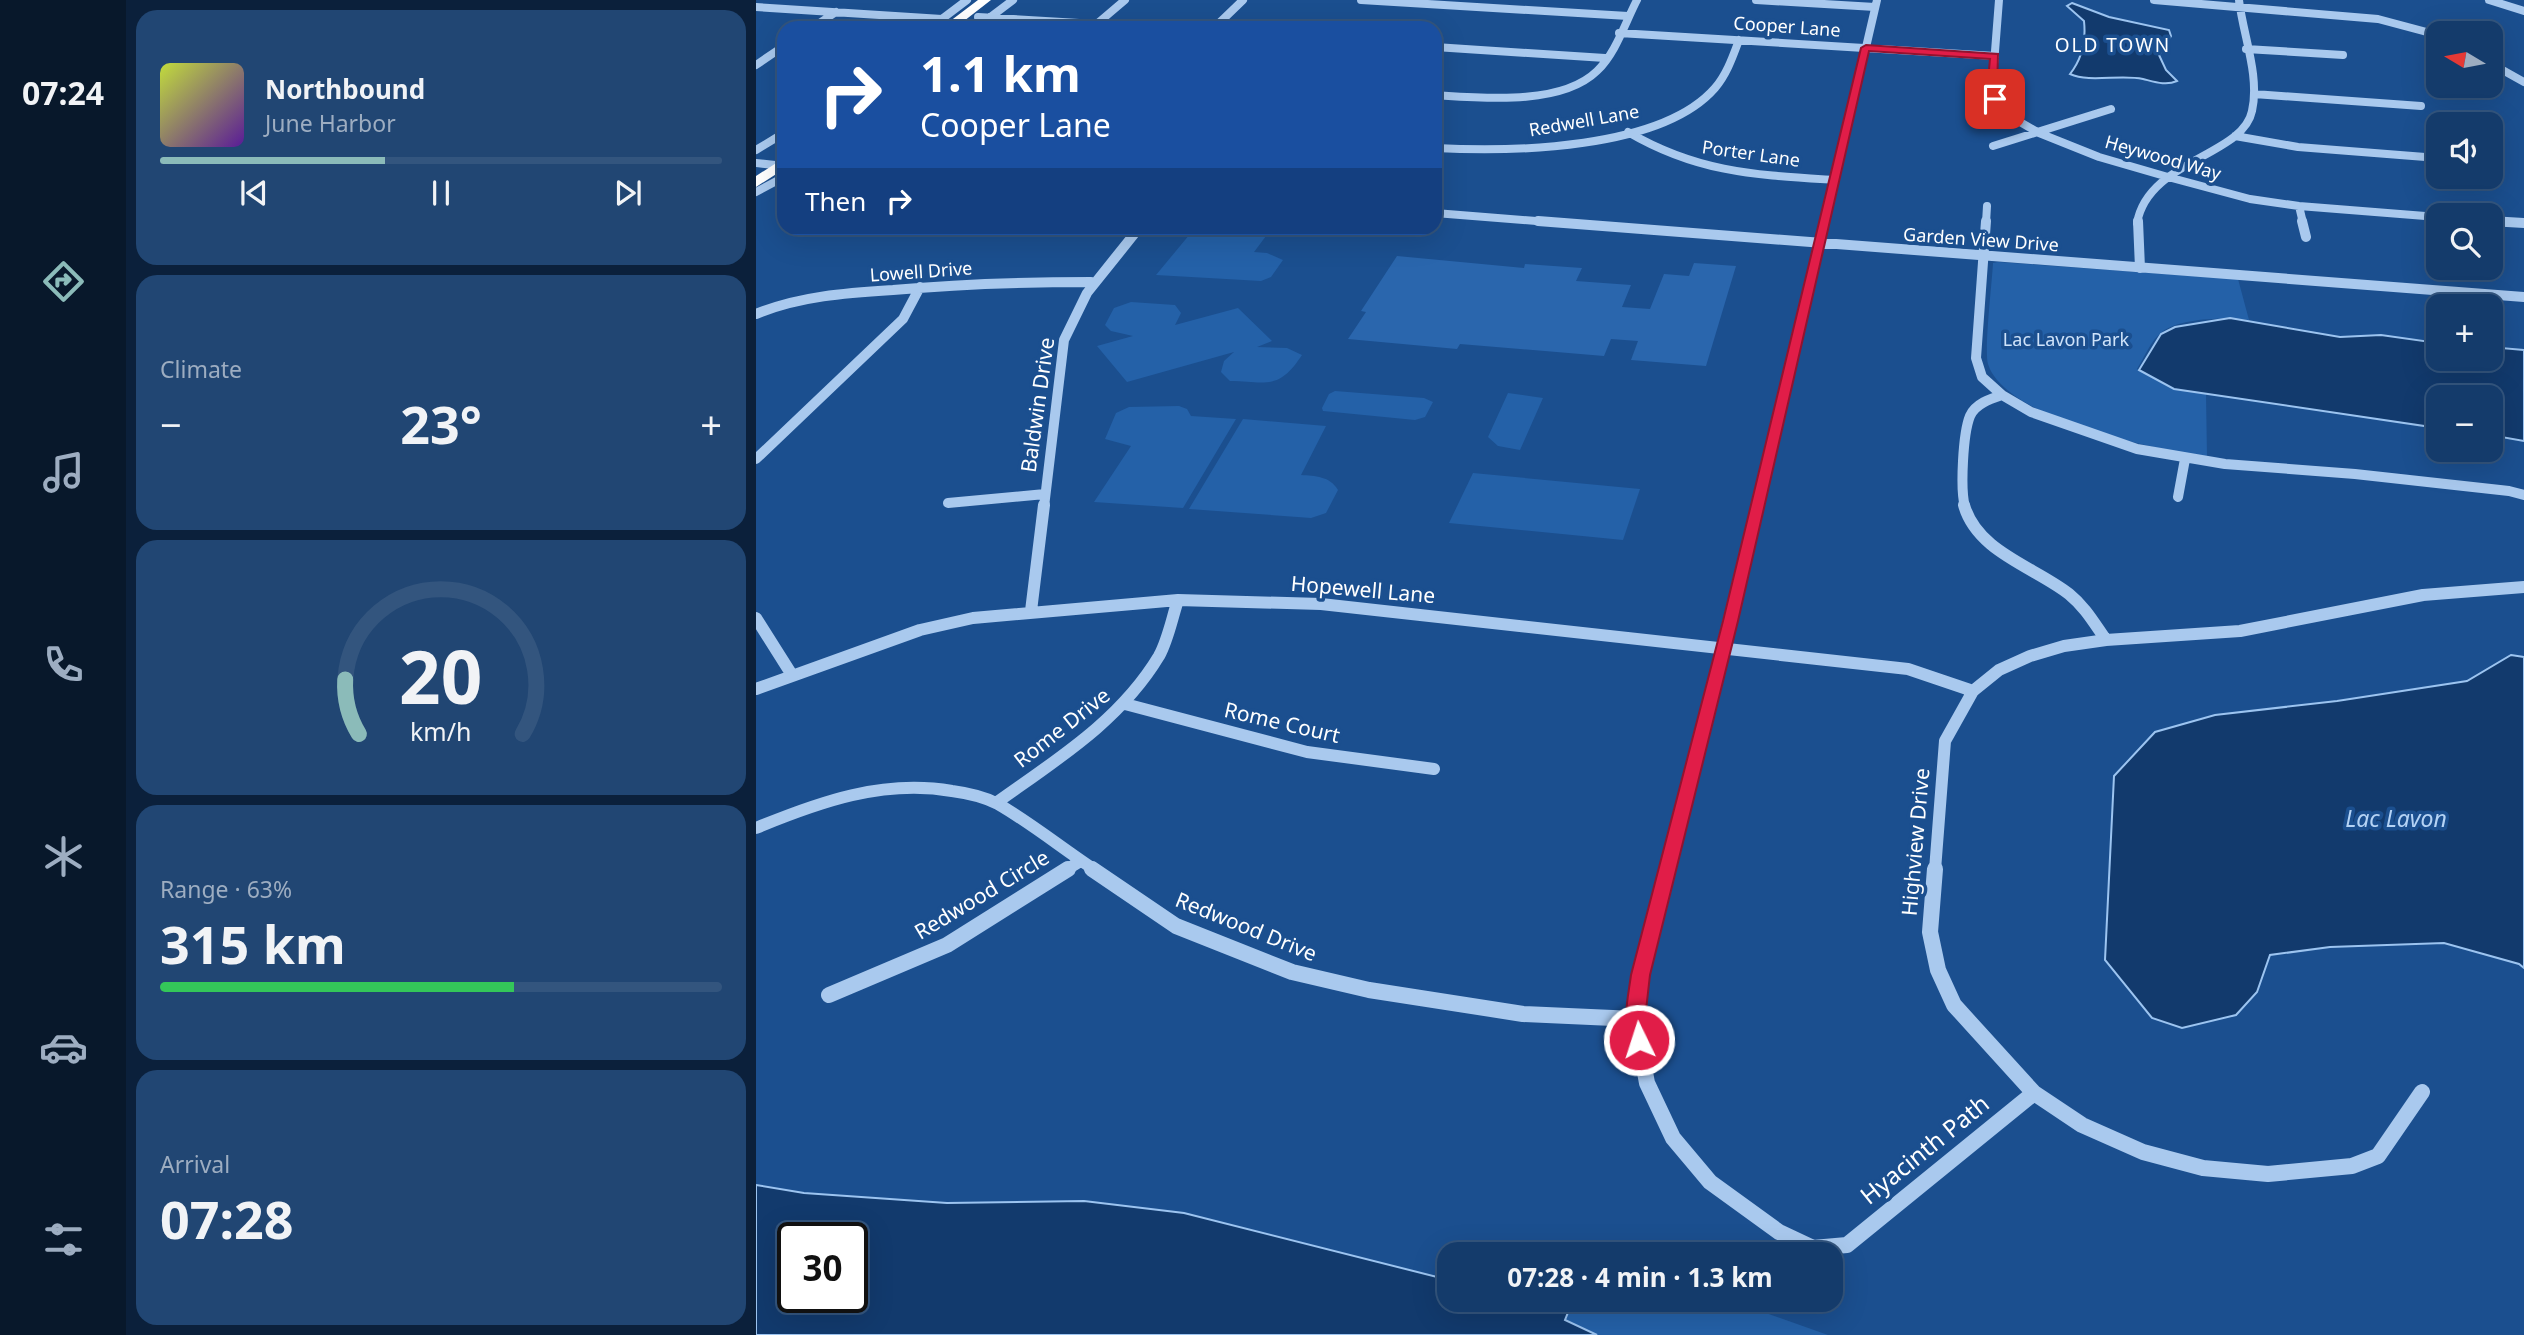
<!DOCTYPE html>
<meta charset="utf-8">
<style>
body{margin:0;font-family:"Noto Sans",sans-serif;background:#214673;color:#f1f3f6;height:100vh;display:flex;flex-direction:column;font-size:26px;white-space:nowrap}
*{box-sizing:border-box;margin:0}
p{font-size:23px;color:#9dadc1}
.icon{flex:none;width:38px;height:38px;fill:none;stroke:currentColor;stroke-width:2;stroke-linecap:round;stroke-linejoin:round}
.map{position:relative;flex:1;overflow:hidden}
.panel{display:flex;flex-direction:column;gap:10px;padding:10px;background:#0b203b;width:630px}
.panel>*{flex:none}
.guide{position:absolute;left:21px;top:21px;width:665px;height:214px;border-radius:21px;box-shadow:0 7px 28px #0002,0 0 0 2px #33557e;background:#1a4fa0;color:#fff;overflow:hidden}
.needle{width:46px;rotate:280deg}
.controls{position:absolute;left:1670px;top:21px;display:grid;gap:14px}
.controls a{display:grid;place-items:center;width:77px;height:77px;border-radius:14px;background:#143b6b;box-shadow:0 7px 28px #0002,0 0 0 2px #33557e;font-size:35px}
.speed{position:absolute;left:21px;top:1222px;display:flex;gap:14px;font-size:35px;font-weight:700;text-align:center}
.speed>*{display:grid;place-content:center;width:91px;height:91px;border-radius:50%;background:#143b6b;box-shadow:0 7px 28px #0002,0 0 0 2px #33557e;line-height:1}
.speed .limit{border:4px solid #111;border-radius:10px;background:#fff;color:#111}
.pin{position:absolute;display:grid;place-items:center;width:60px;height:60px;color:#fff;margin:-30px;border-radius:14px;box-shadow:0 4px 10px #0006}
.me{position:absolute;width:77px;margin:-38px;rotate:356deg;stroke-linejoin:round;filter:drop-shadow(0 0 5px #0008)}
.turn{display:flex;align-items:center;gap:24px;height:147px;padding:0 28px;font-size:32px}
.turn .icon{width:91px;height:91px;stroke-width:2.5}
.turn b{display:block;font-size:49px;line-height:60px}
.then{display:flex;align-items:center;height:66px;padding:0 28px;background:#0003;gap:14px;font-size:26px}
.big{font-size:52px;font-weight:700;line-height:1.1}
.panel .card{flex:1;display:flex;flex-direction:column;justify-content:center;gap:10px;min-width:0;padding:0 24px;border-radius:21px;background:#214673}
.panel .dial{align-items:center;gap:0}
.dial svg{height:182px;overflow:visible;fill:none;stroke:#33557e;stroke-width:7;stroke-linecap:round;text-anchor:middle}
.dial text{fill:#f1f3f6;stroke:none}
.song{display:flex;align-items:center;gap:21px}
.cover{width:84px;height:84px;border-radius:10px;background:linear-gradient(135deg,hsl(70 70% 55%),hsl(270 70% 35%))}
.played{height:7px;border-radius:4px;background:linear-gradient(90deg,#8bbbb9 40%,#33557e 40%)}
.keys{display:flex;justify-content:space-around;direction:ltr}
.heat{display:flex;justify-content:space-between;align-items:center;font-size:38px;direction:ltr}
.charge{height:10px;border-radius:5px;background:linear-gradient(90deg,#34c759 63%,#33557e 0)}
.trip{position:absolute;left:681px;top:1242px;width:406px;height:70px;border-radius:21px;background:#143b6b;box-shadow:0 7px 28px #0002,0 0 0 2px #33557e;font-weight:700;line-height:70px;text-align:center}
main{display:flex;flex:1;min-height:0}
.dock{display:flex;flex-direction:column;width:126px;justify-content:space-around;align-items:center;background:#08182b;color:#9dadc1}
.dock .icon{width:49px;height:49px}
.dock .current{color:#8bbbb9}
.dock b{font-size:32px;color:#f1f3f6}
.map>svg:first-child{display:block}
</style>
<main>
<nav class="dock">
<b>07:24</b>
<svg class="icon current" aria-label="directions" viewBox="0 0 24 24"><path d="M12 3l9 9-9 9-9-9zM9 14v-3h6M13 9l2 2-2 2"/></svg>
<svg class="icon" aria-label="music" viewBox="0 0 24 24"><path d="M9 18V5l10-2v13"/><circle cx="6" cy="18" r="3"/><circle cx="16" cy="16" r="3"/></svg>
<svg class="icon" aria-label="phone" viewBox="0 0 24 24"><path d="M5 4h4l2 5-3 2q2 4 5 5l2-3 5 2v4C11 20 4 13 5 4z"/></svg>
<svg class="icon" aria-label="climate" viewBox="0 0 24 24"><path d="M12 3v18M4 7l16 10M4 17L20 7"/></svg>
<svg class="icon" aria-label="car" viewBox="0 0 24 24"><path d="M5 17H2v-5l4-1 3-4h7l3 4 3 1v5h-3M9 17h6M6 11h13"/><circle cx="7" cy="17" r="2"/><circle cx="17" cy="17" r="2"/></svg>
<svg class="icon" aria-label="filters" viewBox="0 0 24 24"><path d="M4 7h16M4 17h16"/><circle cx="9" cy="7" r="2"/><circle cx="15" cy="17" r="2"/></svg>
</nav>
<section class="panel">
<div class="card">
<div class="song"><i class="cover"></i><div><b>Northbound</b><p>June Harbor</p></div></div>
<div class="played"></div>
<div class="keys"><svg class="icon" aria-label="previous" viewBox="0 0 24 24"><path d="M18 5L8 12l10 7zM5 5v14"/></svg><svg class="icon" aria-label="pause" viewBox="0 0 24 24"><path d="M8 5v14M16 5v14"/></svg><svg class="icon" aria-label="next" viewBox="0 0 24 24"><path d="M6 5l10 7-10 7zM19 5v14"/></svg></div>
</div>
<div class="card"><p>Climate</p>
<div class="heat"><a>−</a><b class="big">23°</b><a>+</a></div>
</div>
<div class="card dial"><svg viewBox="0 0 100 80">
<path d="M14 69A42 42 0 1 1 86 69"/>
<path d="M14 69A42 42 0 0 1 8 45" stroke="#8bbbb9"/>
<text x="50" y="56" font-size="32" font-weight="700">20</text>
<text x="50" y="72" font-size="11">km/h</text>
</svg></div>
<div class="card"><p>Range · 63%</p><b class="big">315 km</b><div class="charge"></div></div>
<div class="card"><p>Arrival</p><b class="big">07:28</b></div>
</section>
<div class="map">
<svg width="1768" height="1335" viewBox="0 0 1768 1335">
<rect width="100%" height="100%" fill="#1b4f8f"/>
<path fill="#2461a8" d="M439,228H516L498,252L511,253L527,260L515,277L505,281L400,275Z
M1242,262L1482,279L1493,320C1471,317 1424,318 1406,332C1395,340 1388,358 1381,369L1417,389L1450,394L1451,458C1399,448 1249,419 1232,364C1228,349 1236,283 1237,263Z
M375,302L419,305L425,313L419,325L482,308L516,341L501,347L531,348L546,355C523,390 512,382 474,381L465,372L468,361L478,352L371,382L341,346L377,336L355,331L349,325L358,308Z
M579,391L668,398L677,402L669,417L659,420L567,411L566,408L573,394Z
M752,393L787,398L764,450L742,446L732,437Z
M423,406L431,409L435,416L480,419L427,508L338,502L375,446L349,439L360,413L373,407Z
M487,419L570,426L545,475C559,476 574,476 582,490L570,513L555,518L433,509Z
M717,473L884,489L867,540L693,523Z
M817,1300H885L904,1309L901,1300H973L1072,1335H841L809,1320Z"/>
<path fill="#123a6d" stroke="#9cc4f0" stroke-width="2" fill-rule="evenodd" d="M1316,3L1353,17L1413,30L1415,36L1403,55L1410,70L1421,81C1410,86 1399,82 1387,79C1364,74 1334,83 1314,74C1326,59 1330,40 1328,21L1311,6Z
M1474,318L1584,337L1625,335L1682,343V359H1734V347L1768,350V441L1734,435V397H1682V428L1418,389L1383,370L1405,334L1419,327Z
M1755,655L1768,657V968L1763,964L1688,943L1574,947L1514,955L1501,992L1480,1015L1426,1028L1396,1018L1349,960L1358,776L1399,732L1459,715L1581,701L1711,681Z
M0,1185L48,1193L191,1203L328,1201L428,1213L693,1280V1300H817L809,1320L841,1335H0ZM37,1237H96V1297H37Z"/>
<path fill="#2a66ad" d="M641,256L768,268L769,264L826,268L820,281L875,285L866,307L894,309L908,274L933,276L938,263L980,266L950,366L875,360L882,341L855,339L848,356L704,344L701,349L592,339L610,312L605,311Z"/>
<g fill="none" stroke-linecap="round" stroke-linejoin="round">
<path stroke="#a9c9ee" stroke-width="8" d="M605,0L872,16
M1000,0L1119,7
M1243,0L1236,90L1239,99L1252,115L1283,133L1343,157L1412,177L1494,199L1543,206L1682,217
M1398,0L1622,19L1682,35
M1733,0L1768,11
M0,7L186,19
M222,17L340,24
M56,28L80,12
M174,28L211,0
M220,28L257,0
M336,28L369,0
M458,28L487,0
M863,33L1239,56
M679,47L849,58
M1490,49L1587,55
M1734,63L1768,82
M0,65L28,46
M1498,94L1665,106
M679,95C726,98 805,106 841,71C860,53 869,23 881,0
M872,132C942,173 1000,175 1079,180
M1479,136L1542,147L1682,158
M1237,146L1355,109
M679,148C756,152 905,150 959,88C971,74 977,56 983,40
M0,150L28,133
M0,163L28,166
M0,192L28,177
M1543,206L1547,223
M679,213L805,223
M1734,221L1763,223
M1069,223L1121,0
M1230,223L1231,206
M1381,223C1392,160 1487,156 1496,111C1504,76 1487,35 1483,0"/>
<path stroke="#a9c9ee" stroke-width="10" d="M782,221L1768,297
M1230,221L1220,358L1226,377L1246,395L1275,412L1381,449L1469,464L1599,474L1753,491L1768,495
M1382,221L1384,268
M1546,221L1550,237
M1734,221L1768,223
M0,314C44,296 90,293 137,290C203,284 269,282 335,282
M0,459L147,319L164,287
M1422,497L1429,459
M192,503L289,494
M288,507L308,340L331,293L383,228
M1001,507L1069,221
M1209,507C1204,489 1207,433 1214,416C1219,404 1234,399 1246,395"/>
<path stroke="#a9c9ee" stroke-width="12" d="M1208,505C1221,552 1279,567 1313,594C1329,607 1338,623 1350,640
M275,611L288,505
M0,618L36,675
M0,689L164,630L217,618L422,600L565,604L1152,669L1217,691
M369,704L551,752L678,769
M240,803C300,760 364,721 403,656C412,640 416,618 422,600
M0,828C63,802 127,779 196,791C211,793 229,797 242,804C275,823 307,849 339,870
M310,870L323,862
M910,870L1002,505
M1179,870L1189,741L1217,691L1243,670L1274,656L1308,646L1350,640L1484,631L1667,595L1768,587"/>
<path stroke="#a9c9ee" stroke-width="16" d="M336,869L420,926L536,972L613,990L767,1014L879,1019
M911,869L884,975L879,1019L891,1083L917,1138L954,1182L1023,1232L1057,1248L1091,1245L1278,1093
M1179,869L1174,932L1182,970L1198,1005L1278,1093L1326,1125L1387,1152L1447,1168L1512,1174L1596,1166L1622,1156L1666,1092
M73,995L191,945L312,869"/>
<path fill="#fff" fill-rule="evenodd" d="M222,0H235L199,28H185Z
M28,158V169L0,187V176Z"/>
</g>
<path fill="#e11d48" stroke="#92132f" stroke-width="2" d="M1110,45L1242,54L1241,90L1244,99L1235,101L1231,90L1234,59L1113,51L982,621L894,975L889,1019L893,1040L890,1046L883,1048L876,1046C865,1024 872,998 875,975L967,621L1105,48Z"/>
<g text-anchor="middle" stroke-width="7" stroke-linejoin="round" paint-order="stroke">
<g font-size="18" fill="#fff" stroke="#1b4f8f">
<text transform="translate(1031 27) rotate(4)" y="6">Cooper Lane</text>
<text transform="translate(828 121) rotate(-10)" y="6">Redwell Lane</text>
<text transform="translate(995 154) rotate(8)" y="6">Porter Lane</text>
<text transform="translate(1407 158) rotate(16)" y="6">Heywood Way</text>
<text transform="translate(1225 240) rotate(4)" y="6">Garden View Drive</text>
<text transform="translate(165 272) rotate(-4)" y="6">Lowell Drive</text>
</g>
<g font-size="18" fill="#cfe3fa" stroke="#1b4f8f">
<text x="1310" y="346">Lac Lavon Park</text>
</g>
<g font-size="19" letter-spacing="2" fill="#fff" stroke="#1b4f8f">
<text x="1357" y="52">OLD TOWN</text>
</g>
<g font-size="21" fill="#fff" stroke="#1b4f8f">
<text transform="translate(282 405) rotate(-82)" y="7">Baldwin Drive</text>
<text transform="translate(607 590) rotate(5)" y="7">Hopewell Lane</text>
<text transform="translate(526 723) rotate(13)" y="7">Rome Court</text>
<text transform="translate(306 728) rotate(-38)" y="7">Rome Drive</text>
<text transform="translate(1160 842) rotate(-85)" y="7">Highview Drive</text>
<text transform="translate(226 895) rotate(-31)" y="7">Redwood Circle</text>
<text transform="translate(490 927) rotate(22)" y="7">Redwood Drive</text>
</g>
<g font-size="23" font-style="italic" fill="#b5d3f5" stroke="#1b4f8f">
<text x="1640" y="827">Lac Lavon</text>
</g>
<g font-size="24" fill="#fff" stroke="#1b4f8f">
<text transform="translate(1169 1150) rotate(-39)" y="8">Hyacinth Path</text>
</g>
</g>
</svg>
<div class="controls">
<a><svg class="needle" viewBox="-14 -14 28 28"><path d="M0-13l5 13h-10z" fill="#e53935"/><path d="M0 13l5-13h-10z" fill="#9dadc1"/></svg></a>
<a><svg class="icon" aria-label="sound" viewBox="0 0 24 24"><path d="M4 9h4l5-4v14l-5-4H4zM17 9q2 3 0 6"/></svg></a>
<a><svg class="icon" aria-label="search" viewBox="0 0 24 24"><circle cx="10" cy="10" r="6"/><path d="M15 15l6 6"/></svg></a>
<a>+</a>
<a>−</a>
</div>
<div class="speed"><div class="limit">30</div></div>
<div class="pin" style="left:1239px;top:99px;background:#d93025"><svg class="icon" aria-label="arrive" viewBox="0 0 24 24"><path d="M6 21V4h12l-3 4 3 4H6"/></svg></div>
<svg class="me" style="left:883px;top:1040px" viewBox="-20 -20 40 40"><circle r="17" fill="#e11d48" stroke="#fff" stroke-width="3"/><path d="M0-11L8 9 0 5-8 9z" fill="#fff"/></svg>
<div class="trip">07:28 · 4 min · 1.3 km</div>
<div class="guide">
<div class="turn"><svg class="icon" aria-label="right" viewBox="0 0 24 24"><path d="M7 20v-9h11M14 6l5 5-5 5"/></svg><div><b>1.1 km</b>Cooper Lane</div></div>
<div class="then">Then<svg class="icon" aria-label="right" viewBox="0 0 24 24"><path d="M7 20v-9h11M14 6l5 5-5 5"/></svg></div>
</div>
</div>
</main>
